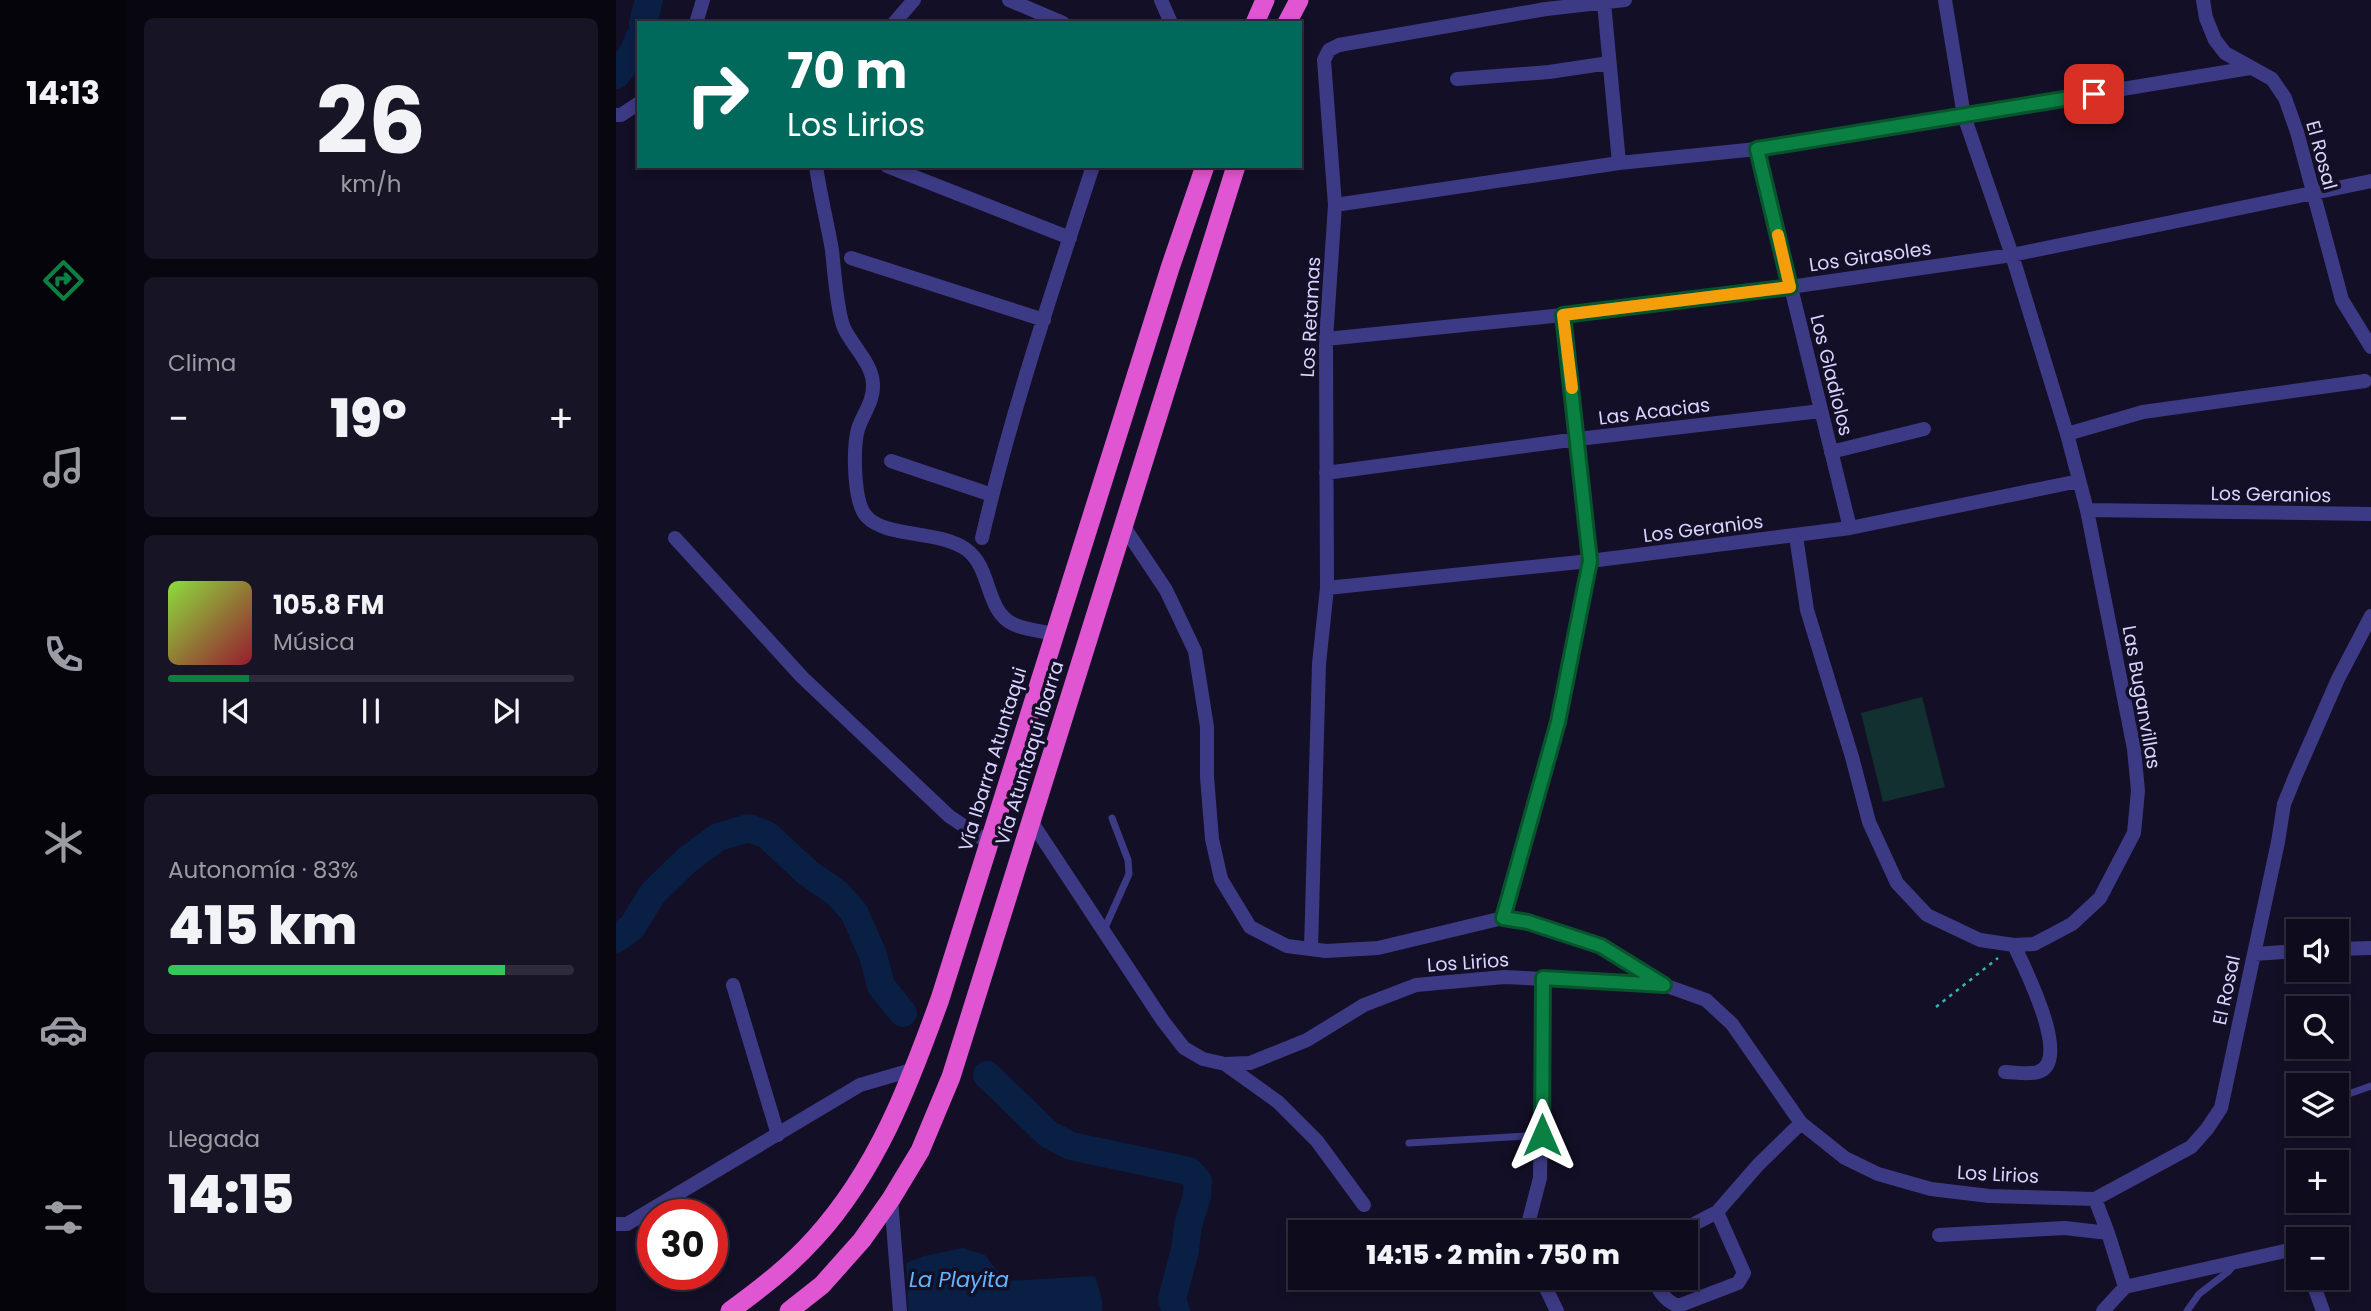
<!DOCTYPE html>
<html lang="es">
<meta charset="utf-8">
<style>
body{margin:0;font-family:Poppins,sans-serif;background:#171425;color:#f1f3f6;height:100vh;display:flex;flex-direction:column;font-size:26px;white-space:nowrap}
*{box-sizing:border-box;margin:0}
p{font-size:23px;color:#9b9ba3}
.icon{flex:none;width:38px;height:38px;fill:none;stroke:currentColor;stroke-width:2;stroke-linecap:round;stroke-linejoin:round}
.map{position:relative;flex:1;overflow:hidden}
.side{display:flex;flex-direction:column;gap:18px;padding:18px;background:#08060f;width:490px}
.side>*{flex:none}
.hud{position:absolute;left:21px;top:21px;width:665px;height:147px;border-radius:0px;box-shadow:0 4px 10px #0003,0 0 0 2px #2e2b3b;background:#00695c;color:#fff;overflow:hidden}
.fabs{position:absolute;left:1670px;top:919px;display:grid;gap:14px}
.fabs a{display:grid;place-items:center;width:63px;height:63px;border-radius:0px;background:#0e0b1c;box-shadow:0 4px 10px #0003,0 0 0 2px #2e2b3b;font-size:35px}
.speed{position:absolute;left:21px;top:1199px;display:flex;gap:14px;font-size:35px;font-weight:700;text-align:center}
.speed>*{display:grid;place-content:center;width:91px;height:91px;border-radius:50%;background:#0e0b1c;box-shadow:0 4px 10px #0003,0 0 0 2px #2e2b3b;line-height:1}
.speed .limit{border:10px solid #d22;background:#fff;color:#111}
.pin{position:absolute;display:grid;place-items:center;width:60px;height:60px;color:#fff;margin:-30px;border-radius:14px;box-shadow:0 4px 10px #0006}
.me{position:absolute;width:77px;margin:-38px;rotate:0deg;stroke-linejoin:round;filter:drop-shadow(0 0 5px #0008)}
.turn{display:flex;align-items:center;gap:24px;height:147px;padding:0 35px;font-size:32px}
.turn .icon{width:91px;height:91px;stroke-width:2.5}
.turn b{display:block;font-size:49px;line-height:60px}
.big{font-size:52px;font-weight:800;line-height:1.1}
.side .card{flex:1;display:flex;flex-direction:column;justify-content:center;gap:10px;min-width:0;padding:0 24px;border-radius:10px;background:#171425}
.side .dial{align-items:center;gap:0}
.dial b{font-size:91px;line-height:1}
.song{display:flex;align-items:center;gap:21px}
.cover{width:84px;height:84px;border-radius:10px;background:linear-gradient(135deg,hsl(90 70% 55%),hsl(350 70% 35%))}
.played{height:7px;border-radius:4px;background:linear-gradient(90deg,#0b8043 20%,#2e2b3b 20%)}
.keys{display:flex;justify-content:space-around;direction:ltr}
.heat{display:flex;justify-content:space-between;align-items:center;font-size:38px;direction:ltr}
.charge{height:10px;border-radius:5px;background:linear-gradient(90deg,#34c759 83%,#2e2b3b 0)}
.trip{position:absolute;left:672px;top:1220px;width:410px;height:70px;border-radius:0px;background:#0e0b1c;box-shadow:0 4px 10px #0003,0 0 0 2px #2e2b3b;font-weight:800;line-height:70px;text-align:center}
main{display:flex;flex:1;min-height:0}
.menu{display:flex;flex-direction:column;width:126px;justify-content:space-around;align-items:center;background:#06040b;color:#9b9ba3}
.menu .icon{width:49px;height:49px}
.menu .on{color:#0b8043}
.menu b{font-size:32px;color:#f1f3f6}
.map>svg:first-child{display:block}
</style>
<main>
<nav class="menu">
<b>14:13</b>
<svg class="icon on" aria-label="directions" viewBox="0 0 24 24"><path d="M12 3l9 9-9 9-9-9zM9 14v-3h6M13 9l2 2-2 2"/></svg>
<svg class="icon" aria-label="music" viewBox="0 0 24 24"><path d="M9 18V5l10-2v13"/><circle cx="6" cy="18" r="3"/><circle cx="16" cy="16" r="3"/></svg>
<svg class="icon" aria-label="phone" viewBox="0 0 24 24"><path d="M5 4h4l2 5-3 2q2 4 5 5l2-3 5 2v4C11 20 4 13 5 4z"/></svg>
<svg class="icon" aria-label="climate" viewBox="0 0 24 24"><path d="M12 3v18M4 7l16 10M4 17L20 7"/></svg>
<svg class="icon" aria-label="car" viewBox="0 0 24 24"><path d="M5 17H2v-5l4-1 3-4h7l3 4 3 1v5h-3M9 17h6M6 11h13"/><circle cx="7" cy="17" r="2"/><circle cx="17" cy="17" r="2"/></svg>
<svg class="icon" aria-label="filters" viewBox="0 0 24 24"><path d="M4 7h16M4 17h16"/><circle cx="9" cy="7" r="2"/><circle cx="15" cy="17" r="2"/></svg>
</nav>
<section class="side">
<div class="card dial"><b>26</b><p>km/h</p></div>
<div class="card"><p>Clima</p>
<div class="heat"><a>−</a><b class="big">19°</b><a>+</a></div>
</div>
<div class="card">
<div class="song"><i class="cover"></i><div><b>105.8 FM</b><p>Música</p></div></div>
<div class="played"></div>
<div class="keys"><svg class="icon" aria-label="previous" viewBox="0 0 24 24"><path d="M18 5L8 12l10 7zM5 5v14"/></svg><svg class="icon" aria-label="pause" viewBox="0 0 24 24"><path d="M8 5v14M16 5v14"/></svg><svg class="icon" aria-label="next" viewBox="0 0 24 24"><path d="M6 5l10 7-10 7zM19 5v14"/></svg></div>
</div>
<div class="card"><p>Autonomía · 83%</p><b class="big">415 km</b><div class="charge"></div></div>
<div class="card"><p>Llegada</p><b class="big">14:15</b></div>
</section>
<div class="map">
<svg width="1755" height="1311" viewBox="0 0 1755 1311">
<rect width="100%" height="100%" fill="#130f26"/>
<path fill="#12302f" d="M1306,697L1329,787L1267,802L1245,713Z"/>
<path fill="#0a1f44" d="M347,1248L369,1255L389,1281L479,1276L486,1300V1311H292L290,1263L308,1256Z"/>
<g fill="none" stroke-linecap="round" stroke-linejoin="round">
<path stroke="#0a1f44" stroke-width="28" d="M27,23L33,0
M0,75L18,52L23,38
M0,939L16,927L37,893L71,860L102,837L133,828L151,835L192,873L221,893L238,912L257,955L265,986L287,1013
M371,1075L432,1134L455,1146L573,1171L582,1181L581,1196L572,1225L569,1250L556,1299L560,1311"/>
<path stroke="#2fb8b0" stroke-width="2.5" stroke-dasharray="3.5 5" stroke-linecap="butt" d="M1320,1007L1382,958"/>
<path stroke="#3d3a85" stroke-width="7" d="M488,930L513,874L512,860L496,818
M1721,1098L1755,1086
M793,1143L925,1135
M1571,1311L1583,1294L1613,1271L1619,1263"/>
<path stroke="#3d3a85" stroke-width="14" d="M393,0L447,23
M545,0L555,23
M1587,0L1590,18L1599,40L1609,53L1656,79L1669,98L1681,132L1726,300L1755,347
M988,3L1003,163
M80,23L87,0
M278,23L298,0
M841,79L933,72L993,63
M0,115H5L23,103
M1141,149L1234,528
M200,166C204,194 211,222 216,250C218,269 221,312 228,328C237,347 256,363 257,384C258,401 247,414 242,429C237,448 237,503 251,517C271,538 324,530 351,550C376,569 369,610 397,624C409,630 426,631 439,634
M271,166L454,238
M719,205L1003,163L1141,149L1634,68
M235,258L428,320
M710,339L947,315L1174,287L1396,255L1755,181
M1451,434L1527,412L1749,381
M1215,452L1308,429
M275,461L376,495
M710,473L962,439L1205,411
M1471,510L1755,514
M508,527L550,590L579,651L591,727V777L596,839L605,879L634,927L671,946L710,951L762,948L887,918L912,922L985,946L1044,983
M1180,536L1191,610L1236,757L1253,822L1281,883L1311,915L1364,940L1398,945L1418,944L1456,924L1484,898L1518,833L1522,791L1518,749L1471,510L1451,434L1396,255L1348,116L1329,0
M59,538L186,677L333,816L373,843
M366,538C395,412 437,289 477,166
M711,588L974,561L1234,528L1463,481
M415,821L547,1021L568,1048L587,1059L609,1064L634,1063L691,1040L748,1005L800,985L888,977L1048,985L1090,1000L1116,1024L1185,1123L1229,1158L1262,1174L1315,1189L1373,1196L1479,1199
M887,918L942,722L974,561L947,315
M695,949L703,664L711,588L710,339L719,205L708,60L713,50L723,45L930,9L1009,0
M1720,949L1755,948
M1638,954L1682,951
M117,985L162,1135
M609,1064L662,1102L701,1141L748,1205
M1389,1072C1398,1072 1413,1075 1422,1072C1457,1061 1407,965 1398,945
M275,1199L284,1311
M0,1224H11L244,1085L299,1069
M913,1232L912,1224L924,1178L927,978
M1063,1232L1101,1212L1142,1165L1185,1123
M1323,1235L1449,1228L1492,1233
M925,1278L941,1311
M1037,1278C1043,1291 1048,1300 1062,1306L1122,1283L1128,1273L1101,1212
M1695,1278L1707,1311
M1509,1287L1673,1250L1682,1254
M1487,1311L1509,1287L1492,1233L1479,1199L1575,1147L1591,1129L1605,1108L1662,842L1668,804L1679,777L1722,679L1755,616"/>
<path stroke="#e055d1" stroke-width="19" d="M639,23L649,0
M671,23L683,0
M114,1311C144,1289 174,1266 199,1238C261,1170 293,1085 324,999L554,268L589,166
M173,1311L206,1285L246,1240L275,1199L304,1151L335,1077L620,166"/>
</g>
<g fill="none" stroke-linecap="round" stroke-linejoin="round">
<defs>
<path id="route" d="M926,1135L927,978L1048,985L985,946L912,922L887,918L942,722L974,561L947,315L1174,287L1141,149L1478,94"/>
</defs>
<use href="#route" stroke="#07532c" stroke-width="18"/>
<use href="#route" stroke="#0b8043" stroke-width="12"/>
<path stroke="#f59e0b" stroke-width="12" d="M956,388L947,315L1174,287L1162,235"/>
</g>
<g text-anchor="middle" stroke-width="7" stroke-linejoin="round" paint-order="stroke">
<g font-size="19" fill="#d9d4ff" stroke="#130f26">
<text transform="translate(1706 155) rotate(75)" y="7">El Rosal</text>
<text transform="translate(1254 256) rotate(-8)" y="7">Los Girasoles</text>
<text transform="translate(694 317) rotate(-87)" y="7">Los Retamas</text>
<text transform="translate(1216 375) rotate(76)" y="7">Los Gladiolos</text>
<text transform="translate(1038 411) rotate(-7)" y="7">Las Acacias</text>
<text transform="translate(1655 494) rotate(1)" y="7">Los Geranios</text>
<text transform="translate(1087 528) rotate(-7)" y="7">Los Geranios</text>
<text transform="translate(1526 697) rotate(80)" y="7">Las Buganvillas</text>
<text transform="translate(413 753) rotate(-73)" y="7">Via Atuntaqui Ibarra</text>
<text transform="translate(376 759) rotate(-73)" y="7">Vía Ibarra Atuntaqui</text>
<text transform="translate(852 962) rotate(-4)" y="7">Los Lirios</text>
<text transform="translate(1610 990) rotate(-78)" y="7">El Rosal</text>
<text transform="translate(1382 1174) rotate(3)" y="7">Los Lirios</text>
</g>
<g font-size="21" font-style="italic" fill="#62b6ff" stroke="#130f26">
<text x="343" y="1287">La Playita</text>
</g>
</g>
</svg>
<div class="fabs">
<a><svg class="icon" aria-label="sound" viewBox="0 0 24 24"><path d="M4 9h4l5-4v14l-5-4H4zM17 9q2 3 0 6"/></svg></a>
<a><svg class="icon" aria-label="search" viewBox="0 0 24 24"><circle cx="10" cy="10" r="6"/><path d="M15 15l6 6"/></svg></a>
<a><svg class="icon" aria-label="layers" viewBox="0 0 24 24"><path d="M12 4l9 5-9 5-9-5zM3 14l9 5 9-5"/></svg></a>
<a>+</a>
<a>−</a>
</div>
<div class="speed"><div class="limit">30</div></div>
<div class="pin" style="left:1478px;top:94px;background:#d93025"><svg class="icon" aria-label="arrive" viewBox="0 0 24 24"><path d="M6 21V4h12l-3 4 3 4H6"/></svg></div>
<svg class="me" style="left:926px;top:1135px" viewBox="-20 -20 40 40"><path d="M0-17L14 15 0 8-14 15z" fill="#0b8043" stroke="#fff" stroke-width="4"/></svg>
<div class="trip">14:15 · 2 min · 750 m</div>
<div class="hud">
<div class="turn"><svg class="icon" aria-label="right" viewBox="0 0 24 24"><path d="M7 20v-9h11M14 6l5 5-5 5"/></svg><div><b>70 m</b>Los Lirios</div></div>
</div>
</div>
</main>
